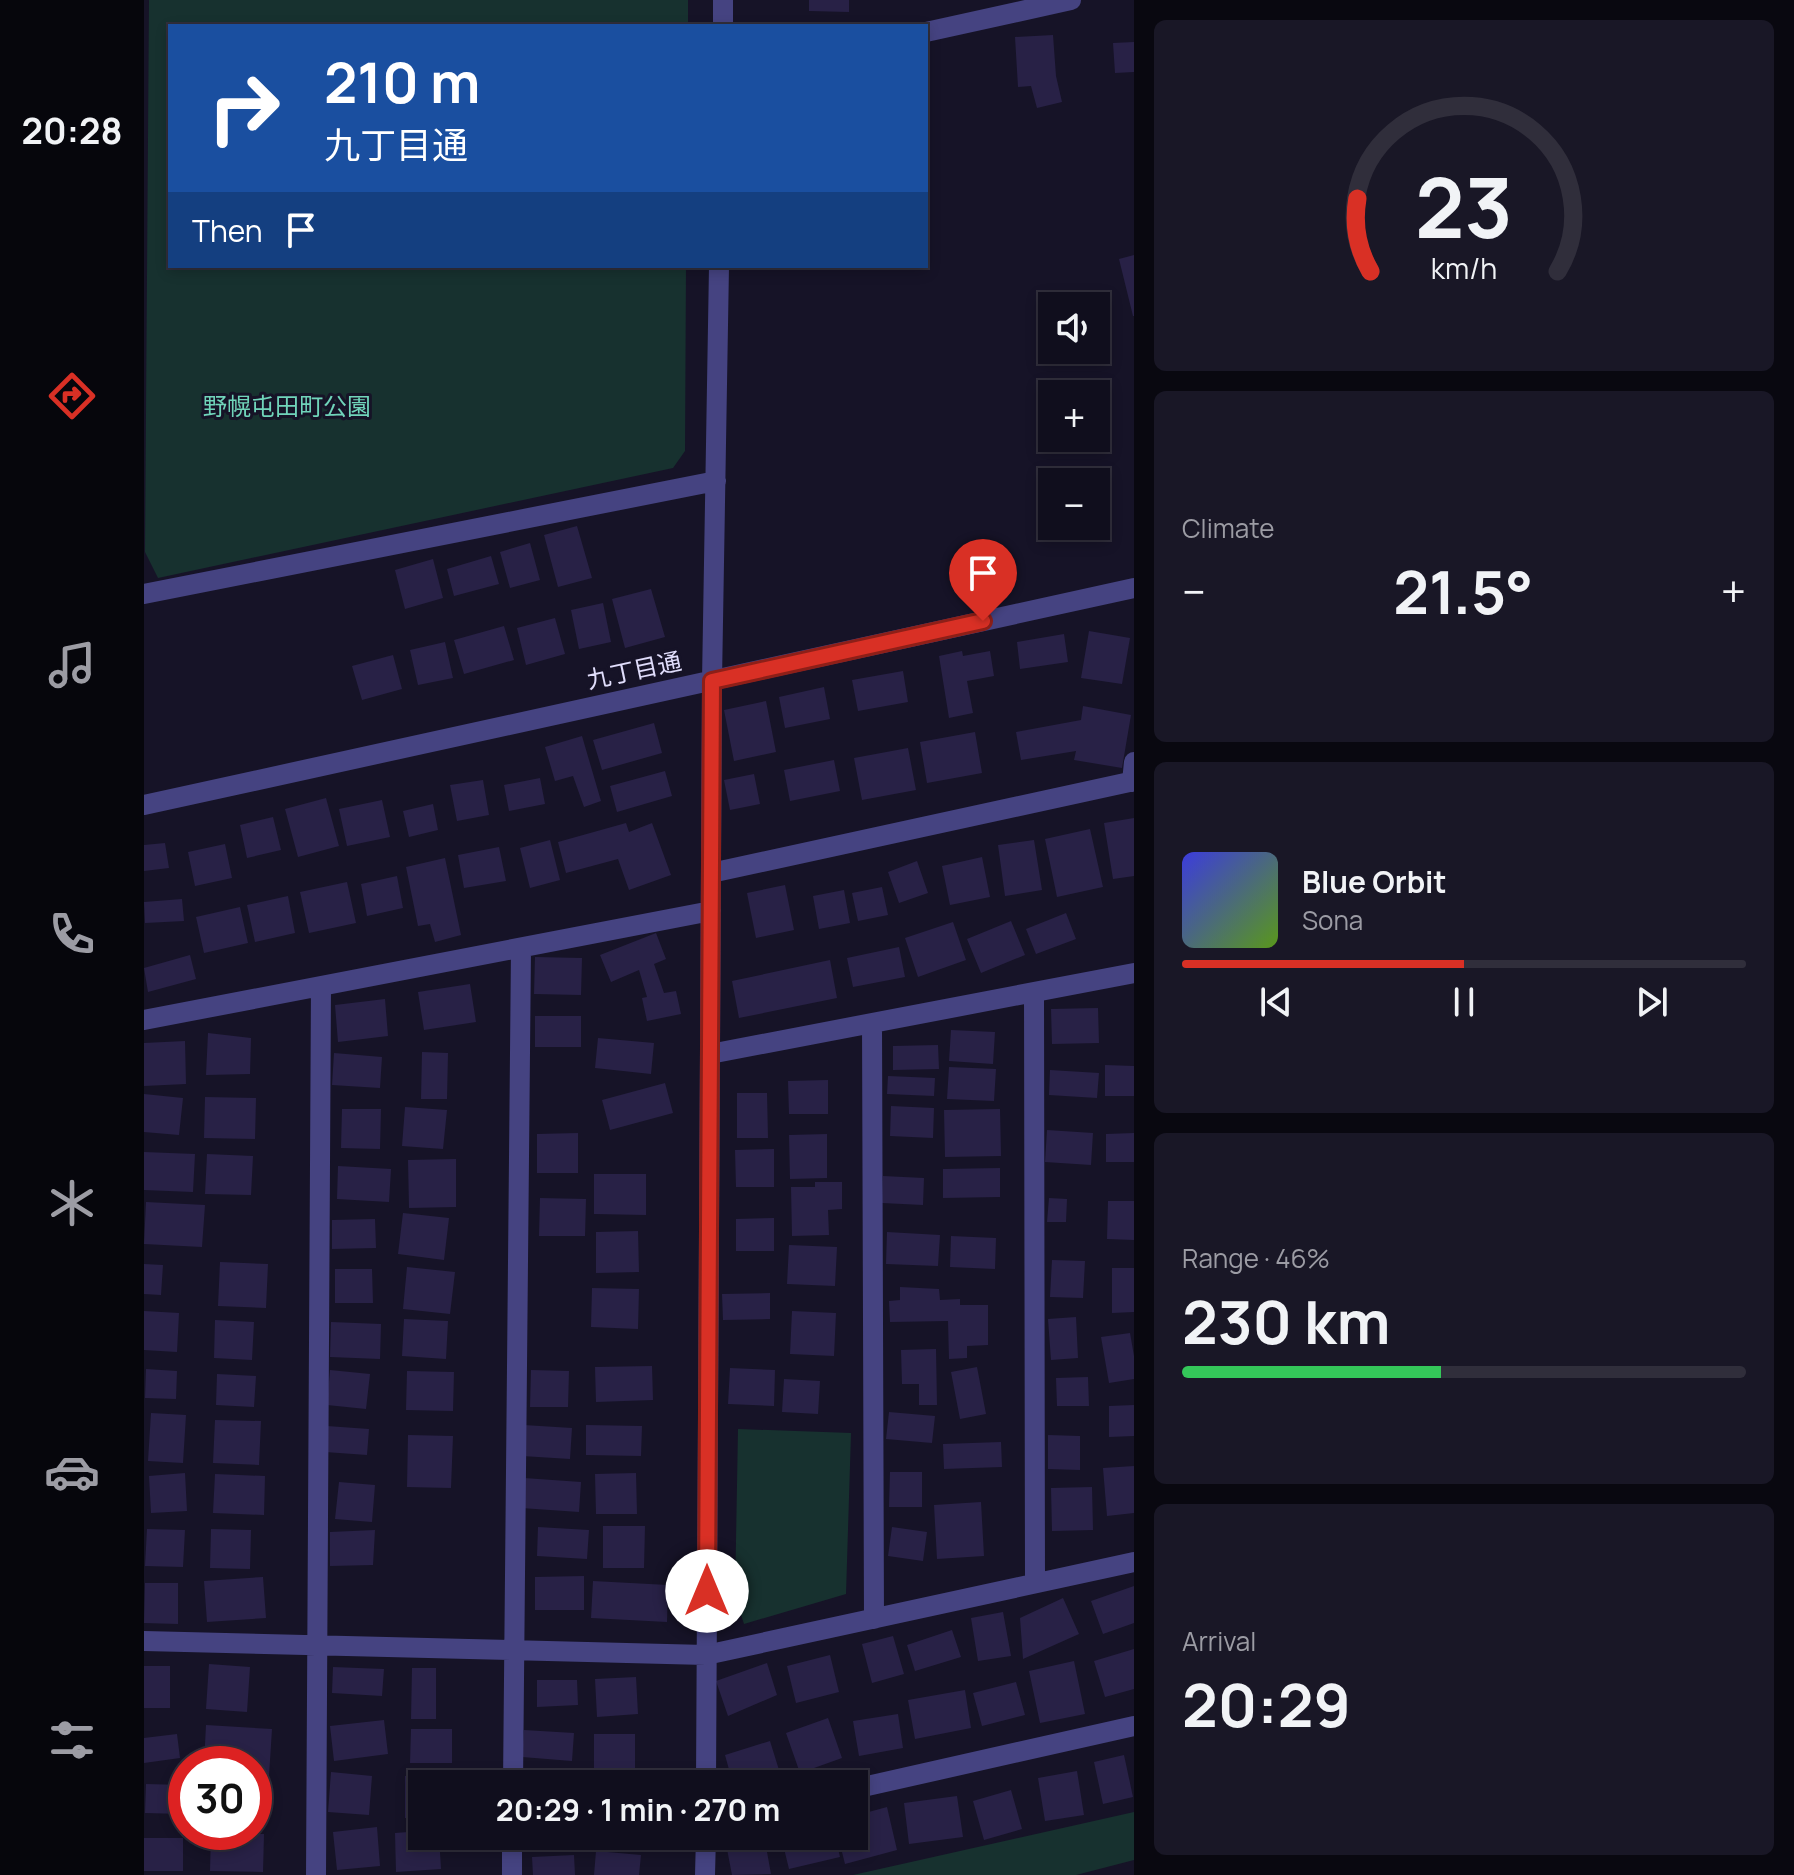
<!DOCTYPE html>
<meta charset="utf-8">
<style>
body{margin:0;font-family:Manrope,"Noto Sans JP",sans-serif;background:#191726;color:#f1f3f6;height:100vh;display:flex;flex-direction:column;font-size:30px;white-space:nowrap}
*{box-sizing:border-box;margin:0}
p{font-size:26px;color:#9c9ca4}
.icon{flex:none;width:44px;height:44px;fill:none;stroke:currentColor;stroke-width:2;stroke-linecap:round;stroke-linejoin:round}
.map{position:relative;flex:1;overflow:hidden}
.sheet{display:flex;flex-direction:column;gap:20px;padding:20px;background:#090810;width:660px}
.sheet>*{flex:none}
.hud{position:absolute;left:24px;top:24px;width:760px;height:244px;border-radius:0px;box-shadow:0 4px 12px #0003,0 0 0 2px #302e3b;background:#1a4fa0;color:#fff;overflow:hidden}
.fabs{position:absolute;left:894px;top:292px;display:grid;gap:16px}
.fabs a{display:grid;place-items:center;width:72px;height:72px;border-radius:0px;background:#100e1d;box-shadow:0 4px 12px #0003,0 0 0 2px #302e3b;font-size:40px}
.speed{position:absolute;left:24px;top:1746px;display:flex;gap:16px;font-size:40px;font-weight:700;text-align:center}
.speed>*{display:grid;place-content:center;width:104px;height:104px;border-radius:50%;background:#100e1d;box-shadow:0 4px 12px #0003,0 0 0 2px #302e3b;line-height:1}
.speed .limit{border:12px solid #d22;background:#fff;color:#111}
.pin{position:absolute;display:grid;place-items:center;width:68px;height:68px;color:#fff;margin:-82px -34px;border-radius:50% 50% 50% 0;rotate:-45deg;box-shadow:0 0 8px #0007}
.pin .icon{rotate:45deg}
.me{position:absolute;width:88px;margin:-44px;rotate:0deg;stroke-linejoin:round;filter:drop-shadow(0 0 6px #0008)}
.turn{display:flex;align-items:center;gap:28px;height:168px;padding:0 24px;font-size:36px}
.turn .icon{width:104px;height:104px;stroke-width:2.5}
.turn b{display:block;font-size:56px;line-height:68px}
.then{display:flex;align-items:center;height:76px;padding:0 24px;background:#0003;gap:16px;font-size:30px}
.big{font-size:60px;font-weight:700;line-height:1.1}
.sheet .widget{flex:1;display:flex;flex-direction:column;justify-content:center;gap:12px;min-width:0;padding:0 28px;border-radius:12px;background:#191726}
.sheet .dial{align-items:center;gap:0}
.dial svg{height:208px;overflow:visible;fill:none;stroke:#302e3b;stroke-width:7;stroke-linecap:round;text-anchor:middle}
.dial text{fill:#f1f3f6;stroke:none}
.song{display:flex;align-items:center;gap:24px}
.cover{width:96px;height:96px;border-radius:12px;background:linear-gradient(135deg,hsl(240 70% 55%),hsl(90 70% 35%))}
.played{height:8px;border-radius:4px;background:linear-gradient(90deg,#d93025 50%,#302e3b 50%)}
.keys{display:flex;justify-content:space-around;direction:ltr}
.heat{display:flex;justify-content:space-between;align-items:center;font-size:44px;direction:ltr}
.charge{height:12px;border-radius:6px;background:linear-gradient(90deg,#34c759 46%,#302e3b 0)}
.trip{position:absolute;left:264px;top:1770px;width:460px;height:80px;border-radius:0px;background:#100e1d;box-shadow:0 4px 12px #0003,0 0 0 2px #302e3b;font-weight:700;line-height:80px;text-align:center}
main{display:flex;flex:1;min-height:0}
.menu{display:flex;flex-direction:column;width:144px;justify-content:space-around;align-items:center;background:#06060c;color:#9c9ca4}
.menu .icon{width:56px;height:56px}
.menu .active{color:#d93025}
.menu b{font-size:36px;color:#f1f3f6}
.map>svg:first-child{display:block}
</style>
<main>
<nav class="menu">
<b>20:28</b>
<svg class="icon active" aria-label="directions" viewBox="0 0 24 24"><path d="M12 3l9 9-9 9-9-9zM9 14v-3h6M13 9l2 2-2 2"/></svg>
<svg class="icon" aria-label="music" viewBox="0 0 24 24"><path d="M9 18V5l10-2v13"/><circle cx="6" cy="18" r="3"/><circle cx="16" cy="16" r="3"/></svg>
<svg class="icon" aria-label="phone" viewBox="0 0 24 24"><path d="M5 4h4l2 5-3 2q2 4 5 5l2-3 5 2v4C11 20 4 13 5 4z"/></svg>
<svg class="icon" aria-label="climate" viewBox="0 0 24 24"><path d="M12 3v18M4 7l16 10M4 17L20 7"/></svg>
<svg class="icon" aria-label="car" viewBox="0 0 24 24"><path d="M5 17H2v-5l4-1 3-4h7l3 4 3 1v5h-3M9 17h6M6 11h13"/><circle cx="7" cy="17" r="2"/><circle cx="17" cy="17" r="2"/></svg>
<svg class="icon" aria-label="filters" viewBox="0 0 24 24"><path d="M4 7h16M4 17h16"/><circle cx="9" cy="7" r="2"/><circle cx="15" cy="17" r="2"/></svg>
</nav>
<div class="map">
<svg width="990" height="1875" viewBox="0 0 990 1875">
<rect width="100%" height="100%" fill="#161327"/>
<path fill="#17312f" d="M5,0H544V26H26V266H542L541,451L529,468L14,578L1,552Z
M594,1429L707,1433L702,1594L600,1624L591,1596Z
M990,1812V1860L932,1875H709Z"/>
<path fill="#282146" d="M665,0H705V12L665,11Z
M909,35L912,76L918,102L893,108L887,86L874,87L871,37Z
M990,42V72L971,73L969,43Z
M990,255V316H989L975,259Z
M433,526L448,578L414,587L400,535Z
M386,543L396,580L366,588L356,552Z
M347,556L355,584L310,596L303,569Z
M289,559L299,598L261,609L251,570Z
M507,589L521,637L481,648L468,599Z
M459,603L467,642L435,649L427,610Z
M411,618L421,654L382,665L373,628Z
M360,626L370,660L320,674L310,640Z
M945,631L986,638L978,684L937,678Z
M920,634L924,662L876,669L873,642Z
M301,642L309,678L274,685L266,650Z
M818,651L819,656L846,651L850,676L823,681L829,713L805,718L795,656Z
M249,655L258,689L218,700L208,666Z
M759,671L764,702L714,711L708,680Z
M680,687L686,719L641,728L635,697Z
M622,701L632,752L590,761L580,710Z
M939,706L987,715L978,768L930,760L932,751L877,760L872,732L937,720Z
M510,723L518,753L458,770L449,740Z
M831,732L838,773L783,783L776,742Z
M438,736L457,801L440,807L429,776L411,781L401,747Z
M764,748L772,790L718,800L710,758Z
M690,760L696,791L646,801L640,770Z
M521,771L528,796L473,812L466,786Z
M610,774L616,804L586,810L580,780Z
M396,778L401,804L365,811L360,785Z
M339,780L345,815L313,821L306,785Z
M182,798L195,846L154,857L141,809Z
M238,800L246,837L203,846L195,809Z
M289,804L294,830L265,837L259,811Z
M129,817L137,850L103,858L96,825Z
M990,818V876L969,879L960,823Z
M482,823L485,832L508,823L527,875L485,890L474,859L422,873L414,842Z
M946,829L959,887L913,897L901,839Z
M406,840L416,880L386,888L376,848Z
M890,840L898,890L861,896L854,845Z
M21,843L25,868L0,871V845Z
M81,844L88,878L51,886L44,852Z
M355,847L362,881L320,888L314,855Z
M838,857L846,897L806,905L798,866Z
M301,858L317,935L291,942L286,924L274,926L262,867Z
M773,861L784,893L755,903L744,872Z
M253,876L259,908L223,916L217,884Z
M203,882L212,923L165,933L156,892Z
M641,885L650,930L612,938L603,893Z
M738,887L744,915L714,921L708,893Z
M700,890L706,923L675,929L669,896Z
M144,896L151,933L111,942L103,905Z
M38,899L40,921L1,923L0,902Z
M96,907L104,943L60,953L52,917Z
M922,913L932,939L892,954L882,929Z
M867,921L881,955L837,973L823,939Z
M809,922L822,960L774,977L761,938Z
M512,933L522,959L510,964L520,993L532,991L537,1014L503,1021L498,998L503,997L495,970L467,982L456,955Z
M755,947L761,977L709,987L703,958Z
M46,955L52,979L4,992L0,968Z
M391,957L438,958L437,995L390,994Z
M686,960L693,998L595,1018L588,981Z
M326,984L332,1022L280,1030L274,992Z
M241,999L244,1036L194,1042L191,1005Z
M954,1008L955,1043L908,1044L907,1009Z
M391,1016H437V1047H391Z
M807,1030L851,1032L849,1064L805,1061Z
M64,1033L107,1038L106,1074L62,1075Z
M454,1038L510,1043L507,1074L451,1068Z
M41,1041L42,1084L0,1086V1043Z
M794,1045L795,1069L749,1070V1046Z
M278,1052L304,1053L303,1099H277Z
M190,1053L238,1057L236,1088L188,1085Z
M961,1065L990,1066V1096H961Z
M805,1067L852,1069L850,1101L803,1099Z
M906,1070L955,1073L953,1098L905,1095Z
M744,1076L791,1078L790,1096L743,1094Z
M684,1080V1114H645L644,1081Z
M521,1083L529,1113L466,1130L458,1100Z
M593,1093H623L624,1138H593Z
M0,1094L39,1098L35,1135L0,1132Z
M61,1097L112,1098L111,1139L60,1138Z
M747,1106L790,1108L789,1138L746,1136Z
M261,1107L303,1110L299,1149L258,1146Z
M198,1109H237L236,1149L197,1148Z
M856,1109L857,1156L801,1157L800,1110Z
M903,1130L949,1133L947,1165L901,1162Z
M434,1133V1173H393V1134Z
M990,1133V1162H962V1134Z
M683,1134V1178L646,1179L645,1135Z
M630,1149V1187H592L591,1150Z
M0,1152L51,1154L49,1192L0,1190Z
M63,1154L109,1156L107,1195L61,1194Z
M312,1159V1207L265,1208L264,1160Z
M194,1166L247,1169L245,1202L193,1199Z
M856,1168V1197L799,1198V1169Z
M450,1174H502V1215L450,1214Z
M739,1176L780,1178L779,1205L738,1203Z
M671,1182H698V1209L684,1210L685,1235L648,1236L647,1187H671Z
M396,1198L442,1199L441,1236H395Z
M905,1198L923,1199L922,1222H903Z
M964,1201H990V1240L963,1239Z
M2,1202L61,1205L58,1247L0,1244Z
M259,1213L305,1218L300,1260L254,1254Z
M630,1218V1251H592V1219Z
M231,1219L232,1248L188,1249V1220Z
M494,1231L495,1272L452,1273V1232Z
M743,1232L796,1235L794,1266L742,1264Z
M807,1236L852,1238L851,1269L806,1267Z
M645,1245L693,1247L691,1286L643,1284Z
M908,1260L941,1261L939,1298L906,1297Z
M76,1262L124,1264L122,1308L74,1306Z
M0,1264L19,1265L17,1295L0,1294Z
M263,1267L311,1272L306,1314L259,1309Z
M968,1268H990V1312L968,1313Z
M191,1269H228L229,1303H191Z
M756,1287L795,1289L796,1300L816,1299V1305H844V1345L823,1346V1358L805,1359L804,1321L746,1322L745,1301L756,1300Z
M448,1288L495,1289L494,1329L447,1327Z
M626,1293V1319L579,1320L578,1294Z
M0,1311L35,1313L33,1352L0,1350Z
M648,1311L692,1313L690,1356L646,1354Z
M932,1317L934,1358L907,1360L904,1319Z
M260,1319L304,1321L302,1359L258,1356Z
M71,1320L110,1322L108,1360L70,1358Z
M187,1322L237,1324L236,1359L186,1357Z
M986,1333L990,1356V1379L965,1383L957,1337Z
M792,1349L793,1405H775V1384H758L757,1350Z
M508,1366L509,1400L452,1402L451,1367Z
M833,1367L842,1414L816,1419L807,1372Z
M586,1368L631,1370L630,1406L584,1404Z
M2,1369L33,1371L32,1399L1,1398Z
M186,1370L226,1374L222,1409L183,1405Z
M387,1370L425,1371L424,1407H386Z
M263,1371L310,1372L309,1411L262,1410Z
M73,1374L112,1376L110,1407L72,1405Z
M944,1377L945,1406H913L912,1378Z
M640,1379L676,1381L674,1414L638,1412Z
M990,1405V1436L965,1437V1406Z
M745,1412L791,1416L788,1443L742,1439Z
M7,1413L42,1415L39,1463L4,1461Z
M71,1420L117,1421L115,1465L69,1463Z
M380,1425L428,1428L426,1459L378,1456Z
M442,1425L498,1426L497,1456L442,1455Z
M183,1426L225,1429L223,1455L181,1452Z
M264,1435L309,1436L307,1488L263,1487Z
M904,1435L936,1436V1470L904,1469Z
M857,1442L858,1467L800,1469L799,1444Z
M990,1466V1513L963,1516L959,1468Z
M746,1472H778V1507H745Z
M41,1473L43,1511L7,1513L5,1476Z
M492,1473L493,1514H452L451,1474Z
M71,1474L121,1476L120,1515L69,1513Z
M380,1478L437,1482L435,1512L377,1508Z
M195,1482L231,1485L228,1522L191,1519Z
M948,1487L949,1530L908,1531L907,1488Z
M837,1502L840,1556L793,1559L790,1505Z
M459,1526H501L500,1568H459Z
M394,1527L445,1530L443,1559L393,1556Z
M748,1527L783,1532L779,1561L744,1556Z
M3,1529L41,1530L39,1567L1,1566Z
M67,1529L107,1530L106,1569L66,1568Z
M231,1530L229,1565L186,1566V1532Z
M440,1576V1610H391V1577Z
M119,1577L122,1618L63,1622L60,1581Z
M449,1581L524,1585L523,1622L447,1618Z
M1,1583H34V1624L0,1623Z
M990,1586V1623L959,1634L947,1601Z
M919,1598L935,1634L879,1659L876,1618Z
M859,1612L867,1656L834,1661L827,1618Z
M808,1630L817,1657L771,1671L763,1645Z
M749,1636L760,1674L728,1683L718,1644Z
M990,1649V1689L961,1697L950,1661Z
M686,1655L695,1692L652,1703L643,1666Z
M930,1661L941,1714L896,1723L885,1671Z
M623,1663L633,1695L584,1716L572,1681Z
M65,1664L106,1667L103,1712L62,1709Z
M0,1666H26V1708H0Z
M189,1667L240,1669L238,1696L188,1693Z
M268,1668H292V1719H267Z
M492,1677L494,1714L453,1717L451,1679Z
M393,1680H433L434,1705L393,1707Z
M872,1682L881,1715L838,1726L829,1693Z
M821,1690L827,1728L771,1739L764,1700Z
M754,1714L759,1748L715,1756L709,1721Z
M684,1718L698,1758L656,1773L642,1733Z
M240,1720L244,1754L190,1761L186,1726Z
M62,1725L128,1729L125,1776L110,1775V1764H60Z
M267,1729H308V1763H266Z
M380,1730L430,1733L428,1761L378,1757Z
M33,1734L36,1758L0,1763V1738Z
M450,1734H491V1774L450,1775Z
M626,1741L635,1770L589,1784L581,1755Z
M980,1755L989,1797L959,1804L950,1762Z
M933,1771L940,1815L901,1821L894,1778Z
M187,1772L228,1776L225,1815L184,1812Z
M261,1776H314V1784H278V1818H261Z
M2,1784L39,1785V1814L1,1813Z
M867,1790L878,1829L840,1840L829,1801Z
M813,1796L819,1837L765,1844L760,1803Z
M743,1807L753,1850L701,1864L694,1836H710V1816Z
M233,1827L236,1866L193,1870L189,1832Z
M278,1831V1836H295L297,1869L252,1872L251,1833Z
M67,1834H120L119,1872L66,1871Z
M637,1836H691L696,1857L645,1869Z
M0,1838H39V1871H0Z
M621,1841L627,1874L588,1875L583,1849Z
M452,1851L497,1855L495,1875H450Z
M430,1855L431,1875H389L388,1857Z"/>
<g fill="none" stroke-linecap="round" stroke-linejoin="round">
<path stroke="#454381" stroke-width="20" d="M579,26V0
M782,32L927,0
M0,594L572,481
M988,782L990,762
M0,805L990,588
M567,873L990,781
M890,992L891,1582
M0,1020L567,911
M728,1023L730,1619
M566,1054L990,973
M0,1641L562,1655L990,1562
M369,1784L377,948
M562,1784L568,681L575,266
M710,1789L990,1726
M172,1875L177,986
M368,1875V1836
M561,1875L562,1836"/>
</g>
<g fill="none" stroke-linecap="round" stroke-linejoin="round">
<defs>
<path id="route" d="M563,1591L568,681L839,621"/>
</defs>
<use href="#route" stroke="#8d1f18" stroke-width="20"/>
<use href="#route" stroke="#d93025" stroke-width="14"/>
</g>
<g text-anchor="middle" stroke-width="6" stroke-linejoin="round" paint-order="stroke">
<g font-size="24" fill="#70d4ba" stroke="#161327">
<text x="143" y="415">野幌屯田町公園</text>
</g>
<g font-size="24" fill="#e0ddfb" stroke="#161327">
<text transform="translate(490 671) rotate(-12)" y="8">九丁目通</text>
</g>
</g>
</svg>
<div class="fabs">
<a><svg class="icon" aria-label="sound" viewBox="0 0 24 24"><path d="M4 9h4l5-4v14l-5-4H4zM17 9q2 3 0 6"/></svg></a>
<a>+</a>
<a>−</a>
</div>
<div class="speed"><div class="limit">30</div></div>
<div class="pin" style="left:839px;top:621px;background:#d93025"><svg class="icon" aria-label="arrive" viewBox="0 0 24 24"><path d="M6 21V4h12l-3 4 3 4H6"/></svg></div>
<svg class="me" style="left:563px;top:1591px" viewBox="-20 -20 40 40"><circle r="19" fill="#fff"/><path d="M0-13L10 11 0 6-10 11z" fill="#d93025"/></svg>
<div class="trip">20:29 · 1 min · 270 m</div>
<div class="hud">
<div class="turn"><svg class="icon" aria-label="right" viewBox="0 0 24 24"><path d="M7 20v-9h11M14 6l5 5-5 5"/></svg><div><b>210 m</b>九丁目通</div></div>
<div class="then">Then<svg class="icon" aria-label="arrive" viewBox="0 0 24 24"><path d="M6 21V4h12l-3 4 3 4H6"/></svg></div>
</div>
</div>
<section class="sheet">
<div class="widget dial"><svg viewBox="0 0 100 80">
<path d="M14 69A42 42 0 1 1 86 69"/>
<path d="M14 69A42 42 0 0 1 9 41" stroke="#d93025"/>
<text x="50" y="56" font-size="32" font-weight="700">23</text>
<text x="50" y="72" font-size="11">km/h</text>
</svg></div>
<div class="widget"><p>Climate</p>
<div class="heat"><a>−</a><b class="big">21.5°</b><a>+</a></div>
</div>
<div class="widget">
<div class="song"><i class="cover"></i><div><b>Blue Orbit</b><p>Sona</p></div></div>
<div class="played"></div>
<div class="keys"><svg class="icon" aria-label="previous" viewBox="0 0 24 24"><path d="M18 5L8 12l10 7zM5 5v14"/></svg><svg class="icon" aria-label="pause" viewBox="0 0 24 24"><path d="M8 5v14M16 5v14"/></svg><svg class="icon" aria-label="next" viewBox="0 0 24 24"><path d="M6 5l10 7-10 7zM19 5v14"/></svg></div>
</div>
<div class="widget"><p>Range · 46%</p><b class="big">230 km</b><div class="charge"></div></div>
<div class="widget"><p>Arrival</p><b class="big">20:29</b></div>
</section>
</main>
